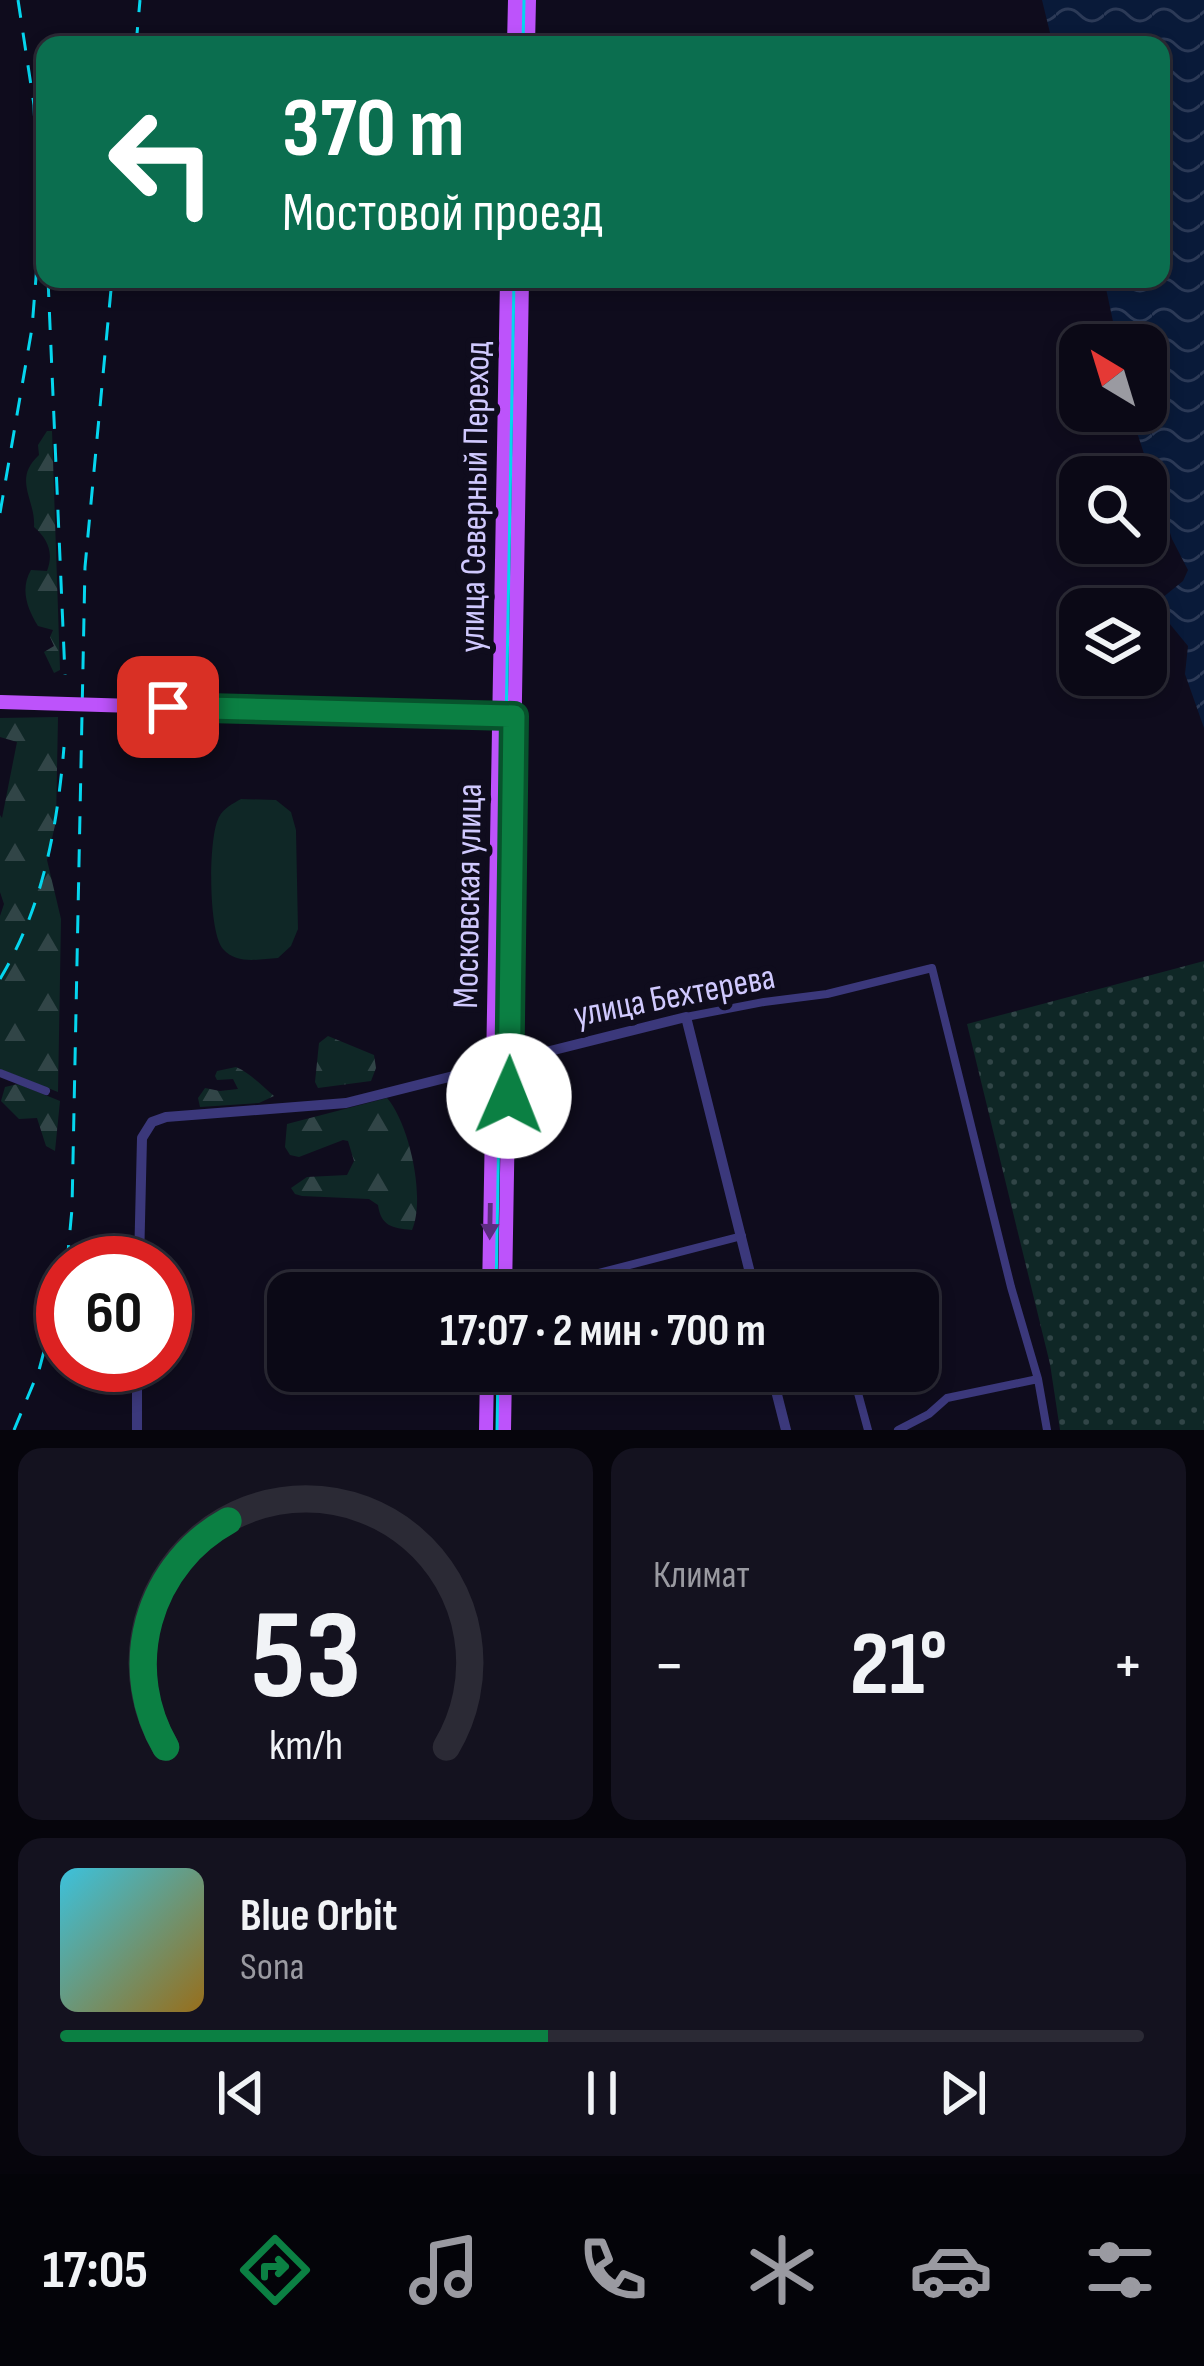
<!DOCTYPE html>
<html lang="ru">
<meta charset="utf-8">
<style>
body{margin:0;font-family:"Sofia Sans Condensed",sans-serif;background:#14121f;color:#f1f3f6;height:100vh;display:flex;flex-direction:column;font-size:45px;white-space:nowrap}
*{box-sizing:border-box;margin:0}
p{font-size:39px;color:#9a9aa1}
.icon{flex:none;width:66px;height:66px;fill:none;stroke:currentColor;stroke-width:2;stroke-linecap:round;stroke-linejoin:round}
.map{position:relative;height:1430px;overflow:hidden}
.side{display:flex;flex-direction:column;gap:18px;padding:18px;background:#06050c;flex:1}
.side>*{flex:none}
.banner{position:absolute;left:36px;top:36px;width:1134px;height:252px;border-radius:24px;box-shadow:0 6px 18px #0003,0 0 0 3px #2b2a35;background:#0b6e4f;color:#fff;overflow:hidden}
.needle{width:78px;rotate:322deg}
.fabs{position:absolute;left:1059px;top:324px;display:grid;gap:24px}
.fabs a{display:grid;place-items:center;width:108px;height:108px;border-radius:24px;background:#0b0916;box-shadow:0 6px 18px #0003,0 0 0 3px #2b2a35;font-size:60px}
.speed{position:absolute;left:36px;top:1236px;display:flex;gap:24px;font-size:60px;font-weight:700;text-align:center}
.speed>*{display:grid;place-content:center;width:156px;height:156px;border-radius:50%;background:#0b0916;box-shadow:0 6px 18px #0003,0 0 0 3px #2b2a35;line-height:1}
.speed .limit{border:18px solid #d22;background:#fff;color:#111}
.pin{position:absolute;display:grid;place-items:center;width:102px;height:102px;color:#fff;margin:-51px;border-radius:24px;box-shadow:0 6px 18px #0006}
.me{position:absolute;width:132px;margin:-66px;rotate:1deg;stroke-linejoin:round;filter:drop-shadow(0 0 9px #0008)}
.turn{display:flex;align-items:center;gap:42px;height:252px;padding:0 48px;font-size:54px}
.turn .icon{width:156px;height:156px;stroke-width:2.5}
.turn b{display:block;font-size:84px;line-height:102px}
.big{font-size:90px;font-weight:700;line-height:1.1}
.side .widget{flex:1;display:flex;flex-direction:column;justify-content:center;gap:18px;min-width:0;padding:0 42px;border-radius:24px;background:#14121f}
.side .dial{align-items:center;gap:0}
.dial svg{height:312px;overflow:visible;fill:none;stroke:#2b2a35;stroke-width:7;stroke-linecap:round;text-anchor:middle}
.dial text{fill:#f1f3f6;stroke:none}
.song{display:flex;align-items:center;gap:36px}
.cover{width:144px;height:144px;border-radius:18px;background:linear-gradient(135deg,hsl(190 70% 55%),hsl(40 70% 35%))}
.played{height:12px;border-radius:6px;background:linear-gradient(90deg,#0b8043 45%,#2b2a35 45%)}
.keys{display:flex;justify-content:space-around;direction:ltr}
.heat{display:flex;justify-content:space-between;align-items:center;font-size:66px;direction:ltr}
.side .tiles{flex:1;display:grid;gap:18px;grid-template-columns:1fr 1fr}
.widget:last-child{grid-column:span 2}
.trip{position:absolute;left:267px;top:1272px;width:672px;height:120px;border-radius:24px;background:#0b0916;box-shadow:0 6px 18px #0003,0 0 0 3px #2b2a35;font-weight:700;line-height:120px;text-align:center}
.menu{display:flex;height:192px;justify-content:space-around;align-items:center;background:#040409;color:#9a9aa1}
.menu .icon{width:84px;height:84px}
.menu .active{color:#0b8043}
.menu b{font-size:54px;color:#f1f3f6}
.map>svg:first-child{display:block}
</style>
<div class="map">
<svg width="1204" height="1430" viewBox="0 0 1204 1430">
<defs>
<pattern id="forest-firs" width="22" height="20" patternUnits="userSpaceOnUse" patternTransform="scale(3)"><rect width="22" height="20" fill="#0f2726"/><path d="M5 1l3.5 6h-7zM16 11l3.5 6h-7z" fill="#314547"/></pattern>
<pattern id="park-dots" width="8" height="8" patternUnits="userSpaceOnUse" patternTransform="scale(3)"><rect width="8" height="8" fill="#0f2726"/><path d="M2 2h.1M6 6h.1" fill="none" stroke="#314547" stroke-width="1.8" stroke-linecap="round"/></pattern>
<pattern id="water-waves" width="16" height="10" patternUnits="userSpaceOnUse" patternTransform="scale(3)"><rect width="16" height="10" fill="#091a39"/><path d="M0 5q4-4 8 0t8 0" fill="none" stroke="#2c3a57"/></pattern>
</defs>
<rect width="100%" height="100%" fill="#0f0c1d"/>
<path fill="url(#forest-firs)" d="M47,431H52L60,670L54,673L44,652L54,646L50,637L53,630L38,626C27,608 20,589 31,570L47,571C54,553 48,539 34,527C36,499 12,480 39,455L38,445Z
M58,717L56,821L47,860L61,919L58,1092L0,1069V916L4,904L0,892V815L2,818L17,742L0,737V718Z
M328,1036L374,1055L376,1068L371,1081L318,1088L315,1082L319,1043Z
M236,1067C250,1073 262,1086 274,1096L259,1103L200,1107L198,1098L205,1088L220,1091L238,1089L233,1079L217,1080L215,1076L217,1071Z
M18,1084L60,1101L55,1151L46,1146L37,1118L19,1119L1,1101L5,1087Z
M387,1098C409,1123 426,1198 412,1230C392,1228 381,1226 378,1205L369,1199L302,1196L295,1194L291,1188L307,1177L347,1175L354,1161L348,1141L343,1140L299,1157L290,1155L285,1147L287,1124Z"/>
<path fill="url(#park-dots)" d="M1204,961V1430H1060L1050,1364L967,1024Z"/>
<path fill="#0f2726" d="M241,799L276,800L291,812L296,830L298,929L291,946L278,958C259,959 237,965 223,949C208,932 208,837 219,817C224,808 232,804 241,799Z"/>
<path fill="url(#water-waves)" d="M1042,0H1204V728L1185,674L1188,646L1160,612L1162,598L1183,581L1188,570L1172,539L1130,411H1146V345H1118L1104,279H1161V45H1053Z"/>
<g fill="none" stroke-linecap="round" stroke-linejoin="round">
<path stroke="#3b387b" stroke-width="8" d="M686,1017L764,1002L827,994L932,968L1011,1287L1038,1379L1047,1430
M0,1073L46,1091
M521,1293L742,1236
M852,1371L868,1430
M898,1430L929,1414L947,1398L1038,1379"/>
<path stroke="#3b387b" stroke-width="10" d="M510,1061L686,1017L755,1293
M139,1263L142,1138L152,1122L166,1117L346,1103L493,1066
M771,1371L786,1430
M137,1430V1365"/>
<path stroke="#bd53fb" stroke-width="14" d="M514,45L515,0
M528,45L529,0
M168,707L504,716
M489,1293L507,279
M505,1293L522,279
M486,1430L487,1371
M504,1430L505,1371"/>
<path stroke="#05d6ee" stroke-width="3" d="M523,45L524,0
M496,1293L514,279
M497,1430L498,1371"/>
<path stroke="#05d6ee" stroke-width="3" stroke-dasharray="18 15" stroke-linecap="butt" d="M18,0L34,105L38,204
M136,45L140,0
M48,279L65,675
M0,513L32,328L43,189
M0,979C43,907 57,829 64,747
M67,1263L72,1209L85,567L112,279
M14,1430L39,1370L63,1280"/>
<path stroke="#bd53fb" stroke-width="14" d="M1,702L168,707"/>
</g>
<defs><path id="oneway-solid" d="M-6-.8H1V-3.2L6.5 0L1 3.2V.8H-6Z" transform="scale(3)"/></defs>
<use fill="#5d2c81" href="#oneway-solid" transform="translate(490 1221) rotate(91)"/>
<g fill="none" stroke-linecap="round" stroke-linejoin="round">
<defs>
<path id="route" d="M168,707L514,716L509,1096"/>
</defs>
<use href="#route" stroke="#07532c" stroke-width="30"/>
<use href="#route" stroke="#0b8043" stroke-width="21"/>
</g>
<g text-anchor="middle" stroke-width="12" stroke-linejoin="round" paint-order="stroke">
<g font-size="36" fill="#d0c9fe" stroke="#0f0c1d">
<text transform="translate(473 497) rotate(-89)" y="13">улица Северный Переход</text>
<text transform="translate(466 896) rotate(-89)" y="13">Московская улица</text>
<text transform="translate(674 994) rotate(-11)" y="13">улица Бехтерева</text>
</g>
</g>
</svg>
<div class="fabs">
<a><svg class="needle" viewBox="-14 -14 28 28"><path d="M0-13l5 13h-10z" fill="#e53935"/><path d="M0 13l5-13h-10z" fill="#9a9aa1"/></svg></a>
<a><svg class="icon" aria-label="search" viewBox="0 0 24 24"><circle cx="10" cy="10" r="6"/><path d="M15 15l6 6"/></svg></a>
<a><svg class="icon" aria-label="layers" viewBox="0 0 24 24"><path d="M12 4l9 5-9 5-9-5zM3 14l9 5 9-5"/></svg></a>
</div>
<div class="speed"><div class="limit">60</div></div>
<div class="pin" style="left:168px;top:707px;background:#d93025"><svg class="icon" aria-label="arrive" viewBox="0 0 24 24"><path d="M6 21V4h12l-3 4 3 4H6"/></svg></div>
<svg class="me" style="left:509px;top:1096px" viewBox="-20 -20 40 40"><circle r="19" fill="#fff"/><path d="M0-13L10 11 0 6-10 11z" fill="#0b8043"/></svg>
<div class="trip">17:07 · 2 мин · 700 m</div>
<div class="banner">
<div class="turn"><svg class="icon" aria-label="left" viewBox="0 0 24 24"><path d="M17 20v-9H6M10 6l-5 5 5 5"/></svg><div><b>370 m</b>Мостовой проезд</div></div>
</div>
</div>
<section class="side">
<div class="tiles">
<div class="widget dial"><svg viewBox="0 0 100 80">
<path d="M14 69A42 42 0 1 1 86 69"/>
<path d="M14 69A42 42 0 0 1 30 11" stroke="#0b8043"/>
<text x="50" y="56" font-size="32" font-weight="700">53</text>
<text x="50" y="72" font-size="11">km/h</text>
</svg></div>
<div class="widget"><p>Климат</p>
<div class="heat"><a>−</a><b class="big">21°</b><a>+</a></div>
</div>
<div class="widget">
<div class="song"><i class="cover"></i><div><b>Blue Orbit</b><p>Sona</p></div></div>
<div class="played"></div>
<div class="keys"><svg class="icon" aria-label="previous" viewBox="0 0 24 24"><path d="M18 5L8 12l10 7zM5 5v14"/></svg><svg class="icon" aria-label="pause" viewBox="0 0 24 24"><path d="M8 5v14M16 5v14"/></svg><svg class="icon" aria-label="next" viewBox="0 0 24 24"><path d="M6 5l10 7-10 7zM19 5v14"/></svg></div>
</div>
</div>
</section>
<nav class="menu">
<b>17:05</b>
<svg class="icon active" aria-label="directions" viewBox="0 0 24 24"><path d="M12 3l9 9-9 9-9-9zM9 14v-3h6M13 9l2 2-2 2"/></svg>
<svg class="icon" aria-label="music" viewBox="0 0 24 24"><path d="M9 18V5l10-2v13"/><circle cx="6" cy="18" r="3"/><circle cx="16" cy="16" r="3"/></svg>
<svg class="icon" aria-label="phone" viewBox="0 0 24 24"><path d="M5 4h4l2 5-3 2q2 4 5 5l2-3 5 2v4C11 20 4 13 5 4z"/></svg>
<svg class="icon" aria-label="climate" viewBox="0 0 24 24"><path d="M12 3v18M4 7l16 10M4 17L20 7"/></svg>
<svg class="icon" aria-label="car" viewBox="0 0 24 24"><path d="M5 17H2v-5l4-1 3-4h7l3 4 3 1v5h-3M9 17h6M6 11h13"/><circle cx="7" cy="17" r="2"/><circle cx="17" cy="17" r="2"/></svg>
<svg class="icon" aria-label="filters" viewBox="0 0 24 24"><path d="M4 7h16M4 17h16"/><circle cx="9" cy="7" r="2"/><circle cx="15" cy="17" r="2"/></svg>
</nav>
